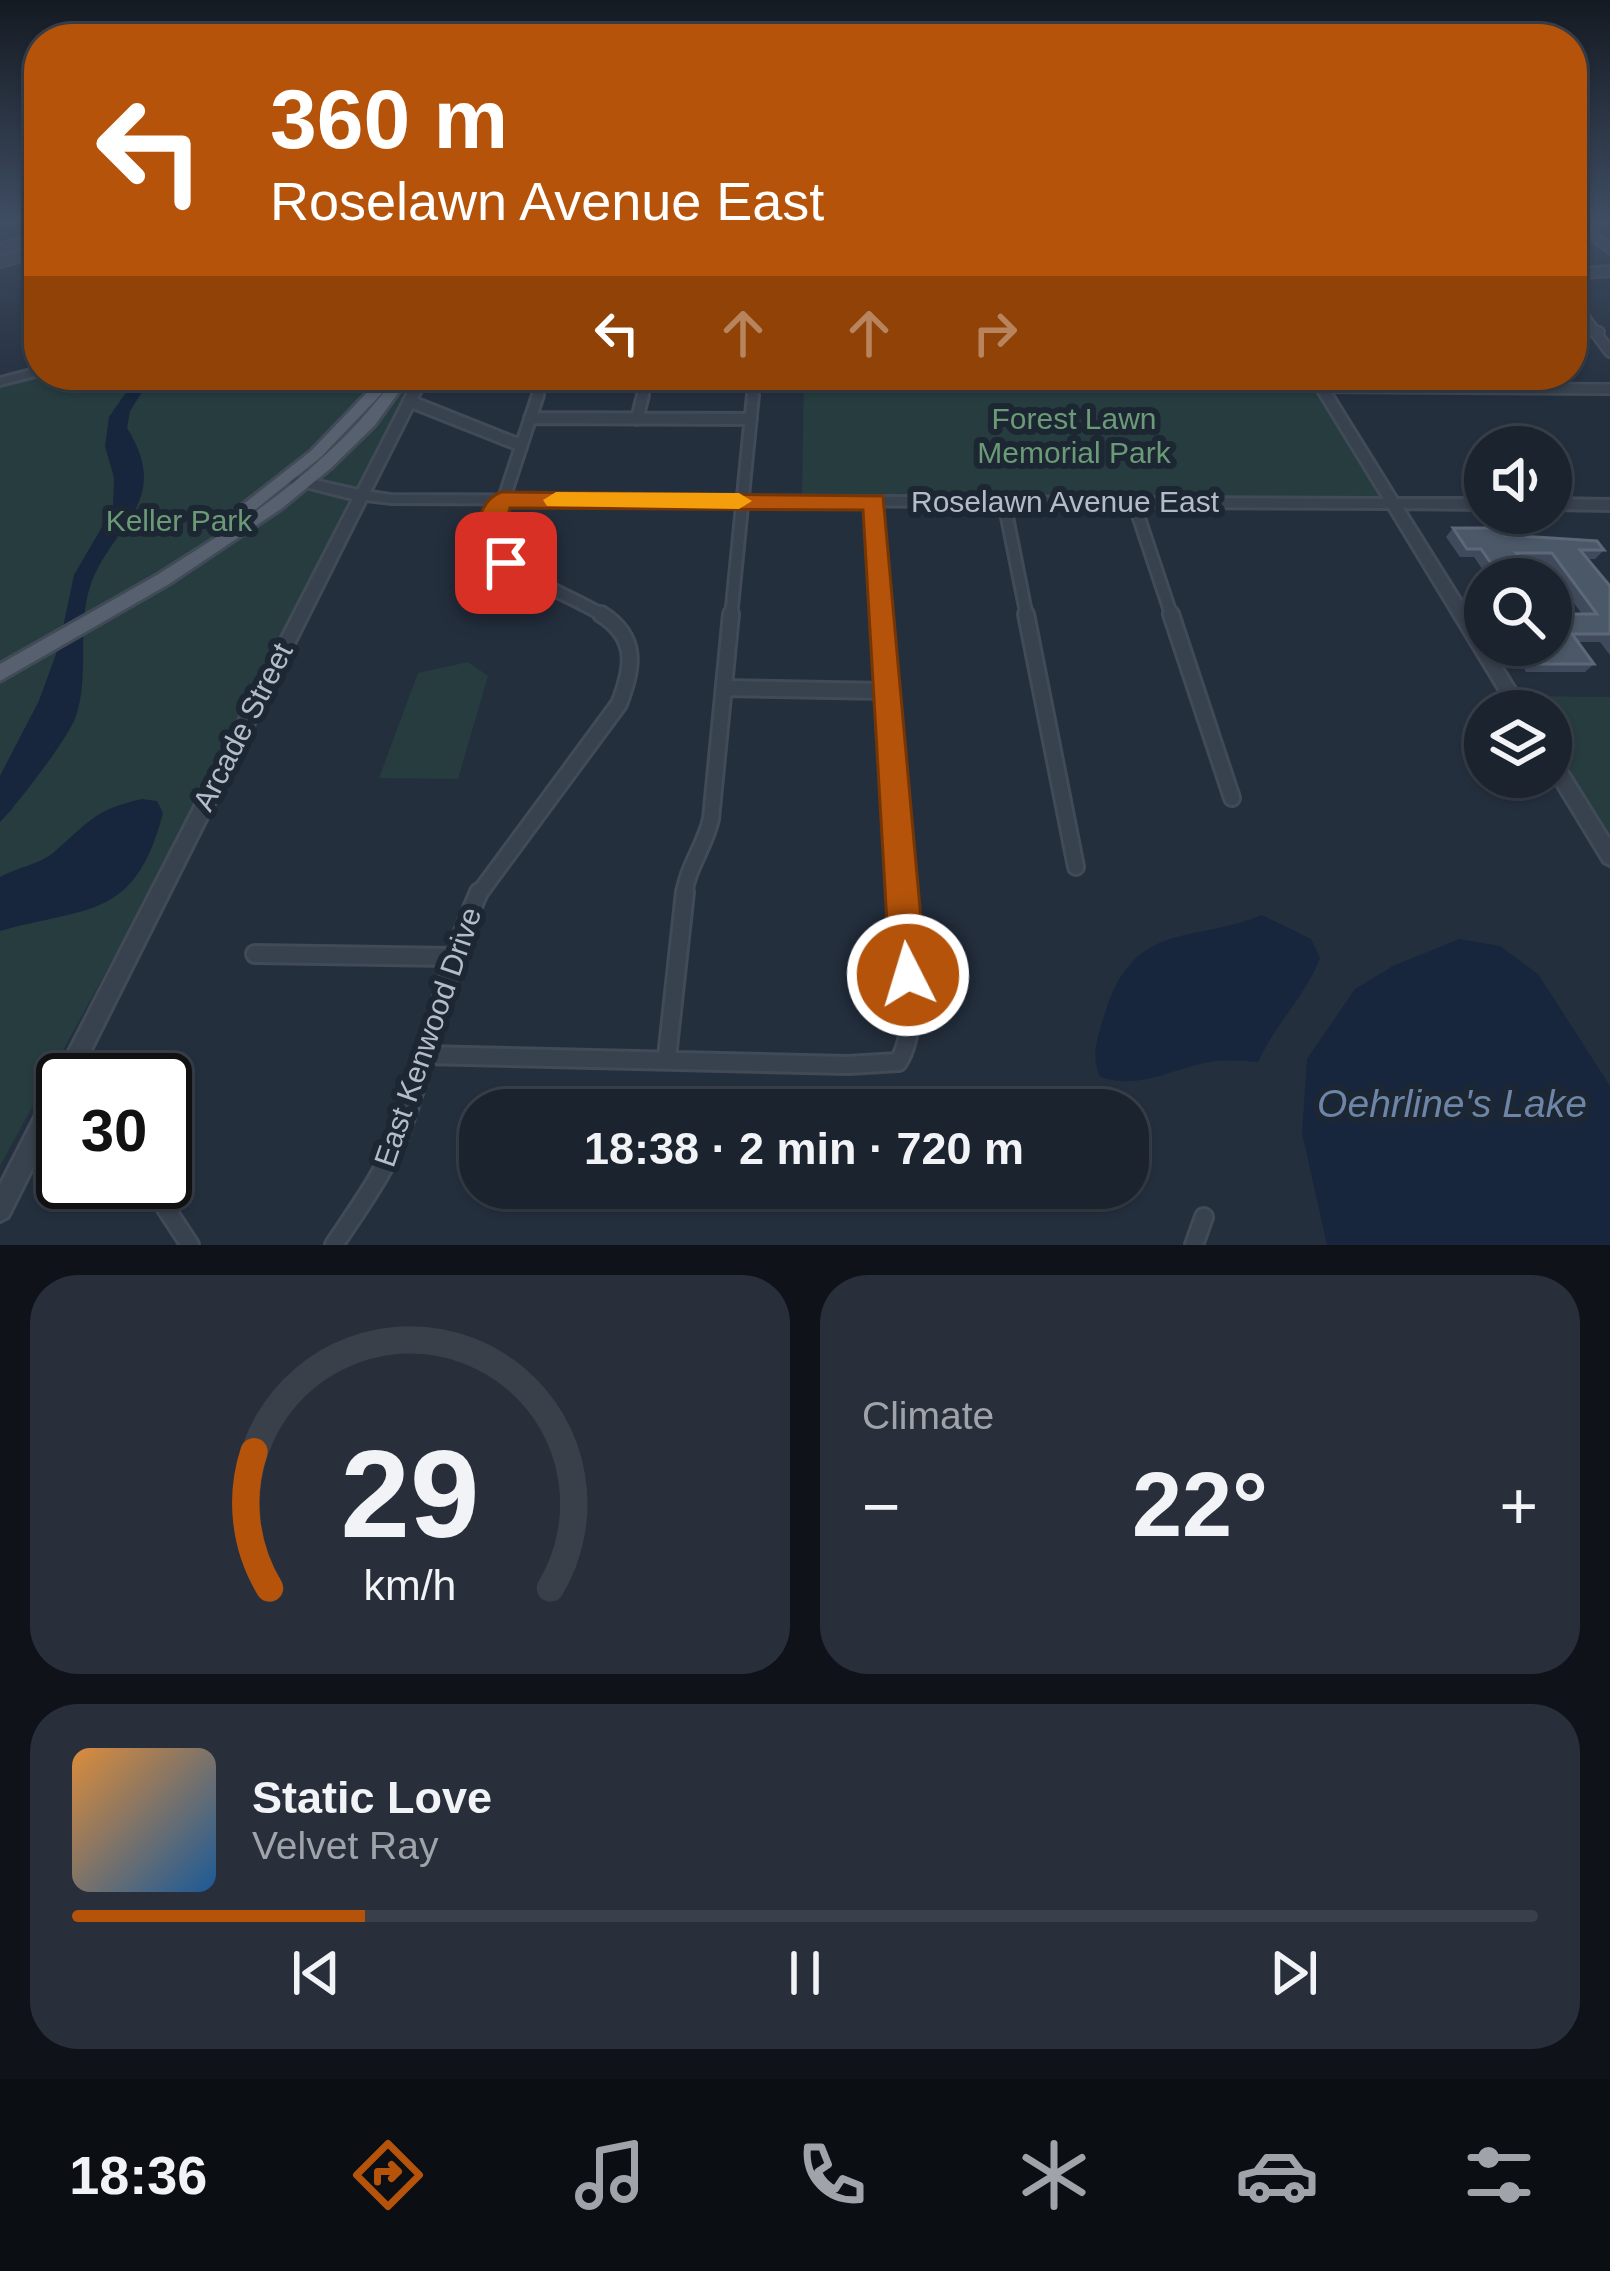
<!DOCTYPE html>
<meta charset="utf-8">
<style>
body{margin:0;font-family:Arial,sans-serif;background:#282f3a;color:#f1f3f6;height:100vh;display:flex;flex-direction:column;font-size:45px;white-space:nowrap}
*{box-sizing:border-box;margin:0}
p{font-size:39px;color:#a0a4aa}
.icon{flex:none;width:66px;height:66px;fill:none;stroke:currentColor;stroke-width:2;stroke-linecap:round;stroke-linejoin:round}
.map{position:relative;height:1245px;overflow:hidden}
.side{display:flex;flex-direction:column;gap:30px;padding:30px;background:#0f1319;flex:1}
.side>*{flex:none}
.guide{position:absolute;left:24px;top:24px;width:1563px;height:366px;border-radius:48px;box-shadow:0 3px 9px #0004,0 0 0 3px #39404a;background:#b45309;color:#fff;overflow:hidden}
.buttons{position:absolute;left:1464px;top:426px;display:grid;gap:24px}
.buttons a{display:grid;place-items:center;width:108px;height:108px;border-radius:50%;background:#1b232e;box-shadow:0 3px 9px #0004,0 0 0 3px #39404a;font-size:60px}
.speed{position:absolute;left:36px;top:1053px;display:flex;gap:24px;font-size:60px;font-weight:700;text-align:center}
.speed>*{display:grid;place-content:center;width:156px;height:156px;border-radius:50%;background:#1b232e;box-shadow:0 3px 9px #0004,0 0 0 3px #39404a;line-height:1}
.speed .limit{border:6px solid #111;border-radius:18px;background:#fff;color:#111}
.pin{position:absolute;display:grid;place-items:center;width:102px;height:102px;color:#fff;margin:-51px;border-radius:24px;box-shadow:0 6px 18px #0006}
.me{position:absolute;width:132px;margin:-66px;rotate:355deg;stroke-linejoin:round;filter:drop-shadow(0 0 9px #0008)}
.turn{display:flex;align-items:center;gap:42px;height:252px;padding:0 48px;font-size:54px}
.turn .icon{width:156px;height:156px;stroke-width:2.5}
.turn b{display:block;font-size:84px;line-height:102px}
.lanes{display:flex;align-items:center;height:114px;padding:0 48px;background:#0003;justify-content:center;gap:60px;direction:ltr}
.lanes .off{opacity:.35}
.big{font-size:90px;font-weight:700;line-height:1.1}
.side .tile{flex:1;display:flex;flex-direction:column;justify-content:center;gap:18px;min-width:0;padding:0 42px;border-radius:48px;background:#282f3a}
.side .dial{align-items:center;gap:0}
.dial svg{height:312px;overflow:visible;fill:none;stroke:#39404a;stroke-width:7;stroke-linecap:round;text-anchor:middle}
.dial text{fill:#f1f3f6;stroke:none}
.song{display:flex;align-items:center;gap:36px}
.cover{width:144px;height:144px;border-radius:18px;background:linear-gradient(135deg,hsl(30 70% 55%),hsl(210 70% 35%))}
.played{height:12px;border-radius:6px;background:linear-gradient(90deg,#b45309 20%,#39404a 20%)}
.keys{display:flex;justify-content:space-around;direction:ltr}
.heat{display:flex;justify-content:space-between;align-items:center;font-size:66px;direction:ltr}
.side .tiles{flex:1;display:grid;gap:30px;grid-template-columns:1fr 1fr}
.tile:last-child{grid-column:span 2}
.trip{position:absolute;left:459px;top:1089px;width:690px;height:120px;border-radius:48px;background:#1b232e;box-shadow:0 3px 9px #0004,0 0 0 3px #39404a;font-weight:700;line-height:120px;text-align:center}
.menu{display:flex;height:192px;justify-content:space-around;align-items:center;background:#0b0e12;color:#a0a4aa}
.menu .icon{width:84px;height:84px}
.menu .on{color:#b45309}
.menu b{font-size:54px;color:#f1f3f6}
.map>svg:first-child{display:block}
</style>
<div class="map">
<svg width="1610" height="1245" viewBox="0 0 1610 1245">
<rect width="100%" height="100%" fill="#242f3e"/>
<path fill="#263c3f" d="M39,375H417L193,812L0,1166V822L14,807L59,646L39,701L0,776V384Z
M804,375H1308L1384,500L802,497Z
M468,662L488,676L458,779L379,778L418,673Z
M1522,696L1610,697V834L1551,742V711H1531Z"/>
<path fill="#17263c" d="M138,375H153L130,411L127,428C176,506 105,527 88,594C78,633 89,678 76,716C68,739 18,803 0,822V776L39,701L59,646L74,575L113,508L114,478L105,446L109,417Z
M142,799L157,801L163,813C135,920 89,906 0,931V877C16,868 40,864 53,853C88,823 93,810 142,799Z
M1262,915L1311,939L1320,958C1305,997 1275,1024 1258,1062C1242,1061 1225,1059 1210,1062C1170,1069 1142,1090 1100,1077C1090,1055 1098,1036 1105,1013C1134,920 1190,944 1262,915Z
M1459,939L1500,946L1538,974L1610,1086V1245H1327L1302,1133L1307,1059L1355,989L1393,966Z"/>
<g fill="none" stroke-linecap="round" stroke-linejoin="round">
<defs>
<path id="minor-far3" d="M0,249L39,238
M0,262L39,251
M1572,274L1610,271
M1572,301L1610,352
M1572,330L1599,332
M1322,387L1610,389
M537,398L545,375
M642,398L648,375
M753,398L755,375"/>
<path id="minor-far2" d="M538,395L490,541C519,581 565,592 606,617
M409,401L520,445
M530,418L751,419
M637,419L643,395
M875,502L883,617
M1004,502L1027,617
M1134,503L1172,617
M731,617L753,395"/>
<path id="minor-far1" d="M883,614L902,895
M1026,614L1076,867
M1171,614L1232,798
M724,688L885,691
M478,895L619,704C633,668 639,638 601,614
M684,895C687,868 705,846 711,819L731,614"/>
<path id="minor" d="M255,954L451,957
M424,1055L848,1065L898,1062C923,1025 905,938 902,892
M667,1057L685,892
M163,1204L190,1245
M334,1245C360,1206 388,1168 404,1123C431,1046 446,967 479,892
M1194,1245L1204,1217"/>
<path id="tertiary" d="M1572,223H1582L1610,245V253Z
M39,368V375L0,385V378Z
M417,375H429L370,492L391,495L1384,499L1308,375H1320L1397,499H1485V509L1403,508L1485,639V645H1488L1529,711H1512L1389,508L391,503L366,500L76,1080H63V1107L8,1217L0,1221V1185L353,499L282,481L281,478L287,474L358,490Z
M1551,499L1610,500V510L1551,509Z
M1551,753L1557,755L1610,840V865L1604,862L1551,775Z"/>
<path id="primary" d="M389,375L394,378L397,375H411L375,425L331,468L281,509L169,584L0,681V664L157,575L231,528H220L218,524L311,451L383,376ZM387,388C345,443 293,486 236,525L321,457Z"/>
</defs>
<use href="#minor-far3" stroke="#414a57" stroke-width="14"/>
<use href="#minor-far2" stroke="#414a57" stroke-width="16"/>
<use href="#minor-far1" stroke="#414a57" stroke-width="20"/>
<use href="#minor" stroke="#414a57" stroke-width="22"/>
<use href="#tertiary" stroke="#414a57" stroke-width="6"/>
<use href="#primary" stroke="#414a57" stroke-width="6"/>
<use href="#minor-far3" stroke="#38414e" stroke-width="9"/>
<use href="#minor-far2" stroke="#38414e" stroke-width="10"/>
<use href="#minor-far1" stroke="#38414e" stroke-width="14"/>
<use href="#minor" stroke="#38414e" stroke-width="16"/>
<use href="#tertiary" fill="#38414e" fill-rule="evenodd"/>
<use href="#primary" fill="#56606e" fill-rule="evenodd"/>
</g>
<path fill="#3f4b5c" d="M1453,528L1604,550L1595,559H1587L1610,586V655L1600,642H1579L1594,664L1585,672H1526L1508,645H1551L1559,614H1582L1544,562H1523L1535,579H1489L1474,557H1460L1446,537Z"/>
<path fill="#4b5868" stroke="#5c6777" stroke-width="3" d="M1453,528H1500L1505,535L1597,541L1604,550H1580L1610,586V634H1572L1594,664H1535L1522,645H1551V602L1559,614H1597L1552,553H1516L1535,579H1502L1481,549H1467Z"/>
<linearGradient id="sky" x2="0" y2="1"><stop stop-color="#141a22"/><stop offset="0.56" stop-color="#3f4d63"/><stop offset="1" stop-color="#3f4d63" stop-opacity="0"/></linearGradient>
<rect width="1610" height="397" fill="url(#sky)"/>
<path fill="#b45309" stroke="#753606" stroke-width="3" d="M501,492L883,496L926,975L921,988L908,994L895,988L890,975L863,510L510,508L502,534L519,563L506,572C473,561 468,505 501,492Z"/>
<path fill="#f59e0b" d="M556,492L739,493L752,501L739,509L547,506L543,500Z"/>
<g text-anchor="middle" stroke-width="12" stroke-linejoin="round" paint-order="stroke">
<g font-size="30" fill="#6b9a76" stroke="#1d2633">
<text x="1074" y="429">Forest Lawn<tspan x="1074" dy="34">Memorial Park</tspan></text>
<text x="179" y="531">Keller Park</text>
</g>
<g font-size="30" fill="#b4bcc9" stroke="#1d2633">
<text x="1065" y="512">Roselawn Avenue East</text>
<text transform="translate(243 727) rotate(-63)" y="10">Arcade Street</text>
<text transform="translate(428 1037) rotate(-71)" y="10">East Kenwood Drive</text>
</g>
<g font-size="39" font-style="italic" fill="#6d86a8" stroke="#1d2633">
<text x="1452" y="1117">Oehrline's Lake</text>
</g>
</g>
</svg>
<div class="buttons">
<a><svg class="icon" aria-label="sound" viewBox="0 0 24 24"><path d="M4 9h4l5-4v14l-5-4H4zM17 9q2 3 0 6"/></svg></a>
<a><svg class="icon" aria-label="search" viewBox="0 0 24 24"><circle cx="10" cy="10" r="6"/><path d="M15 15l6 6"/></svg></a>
<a><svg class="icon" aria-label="layers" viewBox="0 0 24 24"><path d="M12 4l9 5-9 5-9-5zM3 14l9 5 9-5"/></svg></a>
</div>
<div class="speed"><div class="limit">30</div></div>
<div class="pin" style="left:506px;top:563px;background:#d93025"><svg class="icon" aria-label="arrive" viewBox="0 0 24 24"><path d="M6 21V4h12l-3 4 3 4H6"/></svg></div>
<svg class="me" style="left:908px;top:975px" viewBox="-20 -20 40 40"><circle r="17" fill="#b45309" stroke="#fff" stroke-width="3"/><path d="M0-11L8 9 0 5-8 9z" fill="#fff"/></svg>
<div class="trip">18:38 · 2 min · 720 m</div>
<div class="guide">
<div class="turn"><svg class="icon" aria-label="left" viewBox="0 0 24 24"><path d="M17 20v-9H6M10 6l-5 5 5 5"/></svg><div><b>360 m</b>Roselawn Avenue East</div></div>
<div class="lanes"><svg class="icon" aria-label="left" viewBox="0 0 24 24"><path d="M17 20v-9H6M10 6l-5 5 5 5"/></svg><svg class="icon off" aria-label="ahead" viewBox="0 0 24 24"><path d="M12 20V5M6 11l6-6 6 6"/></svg><svg class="icon off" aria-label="ahead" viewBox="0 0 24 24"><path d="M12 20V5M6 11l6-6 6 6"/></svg><svg class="icon off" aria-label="right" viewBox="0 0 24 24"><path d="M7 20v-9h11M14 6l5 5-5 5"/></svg></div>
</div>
</div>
<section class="side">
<div class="tiles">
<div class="tile dial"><svg viewBox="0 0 100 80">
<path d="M14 69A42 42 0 1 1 86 69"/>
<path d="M14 69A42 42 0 0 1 10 34" stroke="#b45309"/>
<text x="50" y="56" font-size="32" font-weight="700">29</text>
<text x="50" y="72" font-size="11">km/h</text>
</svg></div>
<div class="tile"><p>Climate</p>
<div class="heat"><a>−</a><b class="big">22°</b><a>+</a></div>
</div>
<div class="tile">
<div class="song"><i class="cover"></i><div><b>Static Love</b><p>Velvet Ray</p></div></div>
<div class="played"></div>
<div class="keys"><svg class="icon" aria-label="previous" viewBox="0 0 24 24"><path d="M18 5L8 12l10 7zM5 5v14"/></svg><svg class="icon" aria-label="pause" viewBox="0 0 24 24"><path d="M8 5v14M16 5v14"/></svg><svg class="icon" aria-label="next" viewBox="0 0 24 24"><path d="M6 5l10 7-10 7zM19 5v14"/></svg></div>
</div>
</div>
</section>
<nav class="menu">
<b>18:36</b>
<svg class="icon on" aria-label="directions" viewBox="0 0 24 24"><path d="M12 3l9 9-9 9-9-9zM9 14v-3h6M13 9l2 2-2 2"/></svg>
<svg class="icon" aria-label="music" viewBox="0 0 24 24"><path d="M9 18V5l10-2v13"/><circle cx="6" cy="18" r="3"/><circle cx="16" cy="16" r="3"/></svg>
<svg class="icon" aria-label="phone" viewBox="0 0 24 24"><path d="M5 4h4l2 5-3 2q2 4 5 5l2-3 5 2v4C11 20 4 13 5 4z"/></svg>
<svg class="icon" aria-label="climate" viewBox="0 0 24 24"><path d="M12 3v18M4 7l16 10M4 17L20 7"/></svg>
<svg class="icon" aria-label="car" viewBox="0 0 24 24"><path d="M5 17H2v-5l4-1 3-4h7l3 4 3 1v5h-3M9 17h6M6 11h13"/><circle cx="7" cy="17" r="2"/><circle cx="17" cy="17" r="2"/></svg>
<svg class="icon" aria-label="filters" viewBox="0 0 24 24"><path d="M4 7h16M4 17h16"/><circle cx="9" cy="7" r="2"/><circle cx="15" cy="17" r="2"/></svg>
</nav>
